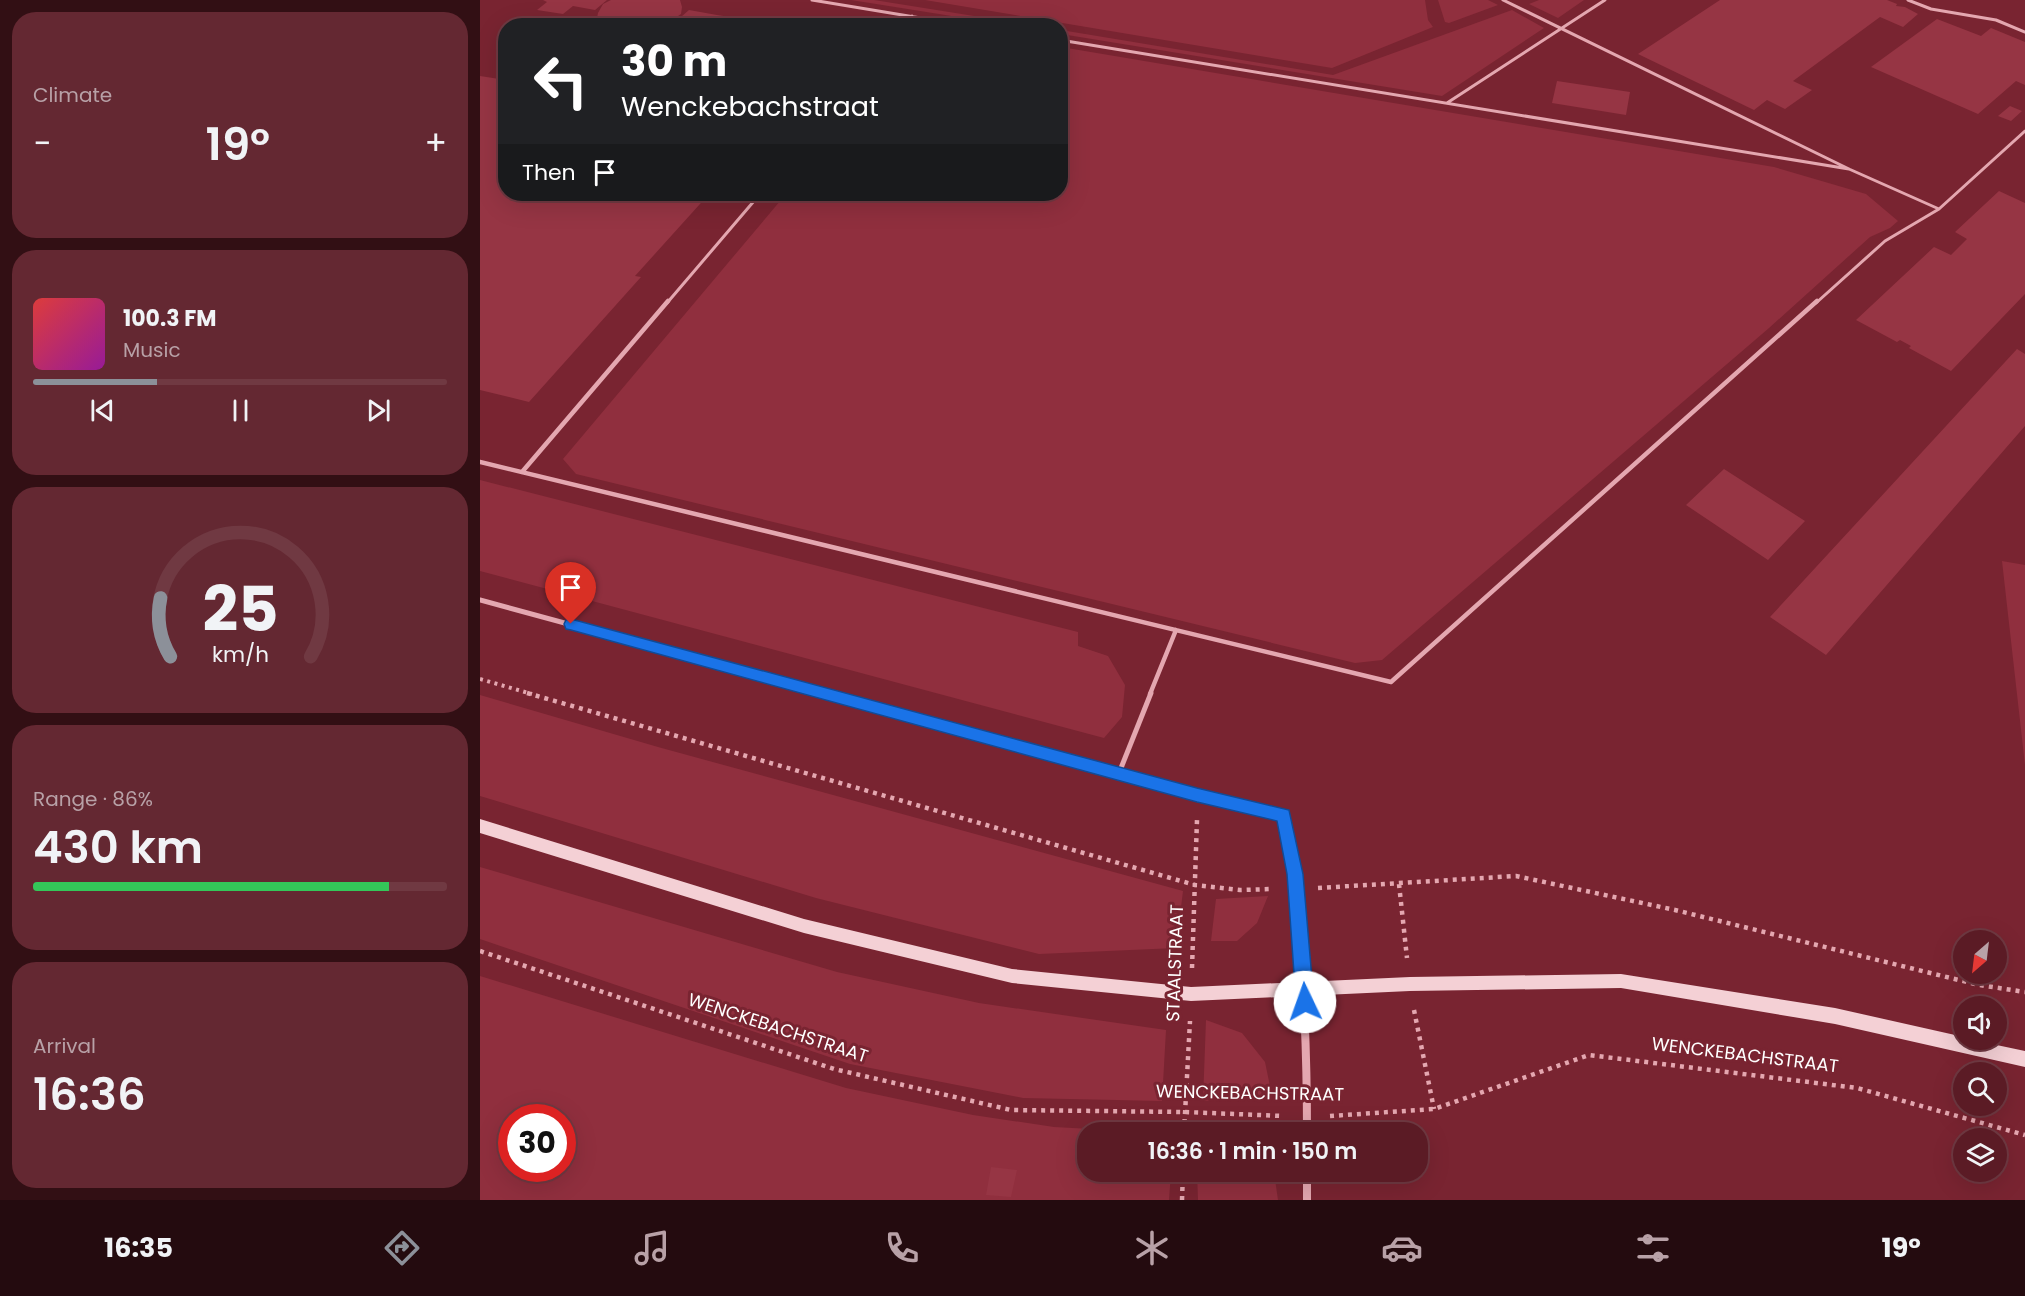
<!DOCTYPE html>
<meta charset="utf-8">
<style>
body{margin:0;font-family:Poppins,sans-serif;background:#642832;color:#f1f3f6;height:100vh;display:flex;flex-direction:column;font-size:22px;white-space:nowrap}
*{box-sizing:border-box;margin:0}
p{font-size:20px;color:#b8a1a7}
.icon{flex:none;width:33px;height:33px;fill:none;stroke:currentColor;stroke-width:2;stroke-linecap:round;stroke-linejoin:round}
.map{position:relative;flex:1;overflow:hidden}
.panel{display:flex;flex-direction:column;gap:12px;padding:12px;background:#320f14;width:480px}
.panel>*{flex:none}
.top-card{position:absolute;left:18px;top:18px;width:570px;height:183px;border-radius:24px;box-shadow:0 6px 24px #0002,0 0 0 2px #703942;background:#202124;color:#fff;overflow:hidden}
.needle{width:39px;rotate:208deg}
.tools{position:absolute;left:1473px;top:930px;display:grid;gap:12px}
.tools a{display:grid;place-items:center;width:54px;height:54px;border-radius:50%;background:#5b1b25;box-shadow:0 6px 24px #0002,0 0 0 2px #703942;font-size:30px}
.speed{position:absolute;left:18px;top:1104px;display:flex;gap:12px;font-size:30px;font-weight:700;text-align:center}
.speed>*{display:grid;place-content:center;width:78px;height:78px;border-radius:50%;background:#5b1b25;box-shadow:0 6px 24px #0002,0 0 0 2px #703942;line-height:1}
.speed .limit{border:9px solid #d22;background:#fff;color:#111}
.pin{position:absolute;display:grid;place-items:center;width:51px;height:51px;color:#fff;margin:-62px -26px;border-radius:50% 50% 50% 0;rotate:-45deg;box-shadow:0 0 6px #0007}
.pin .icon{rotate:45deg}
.me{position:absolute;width:66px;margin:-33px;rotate:357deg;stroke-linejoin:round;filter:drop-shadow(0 0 4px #0008)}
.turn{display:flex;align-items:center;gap:21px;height:126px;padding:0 24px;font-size:27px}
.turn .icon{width:78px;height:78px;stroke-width:2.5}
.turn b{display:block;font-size:42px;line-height:51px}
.then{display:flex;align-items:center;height:57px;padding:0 24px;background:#0003;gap:12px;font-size:22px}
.big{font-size:45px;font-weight:600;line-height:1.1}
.panel .tile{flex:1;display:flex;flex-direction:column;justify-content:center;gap:9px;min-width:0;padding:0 21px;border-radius:24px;background:#642832}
.panel .dial{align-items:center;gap:0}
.dial svg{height:156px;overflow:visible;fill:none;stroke:#703942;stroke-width:7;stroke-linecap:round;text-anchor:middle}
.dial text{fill:#f1f3f6;stroke:none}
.song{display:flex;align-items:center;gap:18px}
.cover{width:72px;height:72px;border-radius:9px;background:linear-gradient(135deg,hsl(0 70% 55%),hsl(300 70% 35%))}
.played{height:6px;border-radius:3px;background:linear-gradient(90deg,#8c9099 30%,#703942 30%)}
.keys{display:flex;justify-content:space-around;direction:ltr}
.heat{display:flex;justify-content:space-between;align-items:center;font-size:33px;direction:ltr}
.charge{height:9px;border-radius:4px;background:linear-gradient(90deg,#34c759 86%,#703942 0)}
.trip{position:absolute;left:597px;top:1122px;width:351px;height:60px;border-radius:24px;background:#5b1b25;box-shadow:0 6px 24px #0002,0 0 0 2px #703942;font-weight:600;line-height:60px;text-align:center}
.tabs{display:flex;height:96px;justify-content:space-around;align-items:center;background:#240b0f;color:#b8a1a7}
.tabs .icon{width:42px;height:42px}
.tabs .selected{color:#8c9099}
.tabs b{font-size:27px;color:#f1f3f6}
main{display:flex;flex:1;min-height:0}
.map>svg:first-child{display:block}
</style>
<main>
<section class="panel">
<div class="tile"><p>Climate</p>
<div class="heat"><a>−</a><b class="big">19°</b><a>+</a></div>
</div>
<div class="tile">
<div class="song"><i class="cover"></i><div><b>100.3 FM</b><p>Music</p></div></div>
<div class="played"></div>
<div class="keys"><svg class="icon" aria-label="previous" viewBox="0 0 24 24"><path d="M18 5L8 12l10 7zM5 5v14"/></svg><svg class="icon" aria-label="pause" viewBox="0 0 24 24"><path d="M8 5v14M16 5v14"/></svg><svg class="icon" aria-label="next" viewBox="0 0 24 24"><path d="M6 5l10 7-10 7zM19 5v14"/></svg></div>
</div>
<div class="tile dial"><svg viewBox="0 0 100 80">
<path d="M14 69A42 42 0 1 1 86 69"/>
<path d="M14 69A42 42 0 0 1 9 39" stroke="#8c9099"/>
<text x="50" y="56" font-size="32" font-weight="700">25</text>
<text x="50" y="72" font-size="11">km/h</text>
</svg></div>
<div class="tile"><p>Range · 86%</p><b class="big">430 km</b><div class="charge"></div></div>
<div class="tile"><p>Arrival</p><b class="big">16:36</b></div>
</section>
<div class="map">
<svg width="1545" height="1200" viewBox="0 0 1545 1200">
<rect width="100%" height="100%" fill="#792431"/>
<path fill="#902f3e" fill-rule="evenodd" d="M371,0H394L551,25H528Z
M445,0H945L948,20L953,27L852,68Z
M958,0H1008L1018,5L969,23L965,22Z
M1059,0H1104L1078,18L1049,4Z
M1032,10L1064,28L962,96L581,34V30L853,75Z
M581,47L1294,167L1386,194L1418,221L1410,228L1390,237L1289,328L902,660L875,663L96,474L83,459L306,194H580Z
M0,480L598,632V646L628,656L645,685L642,717L624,738L0,571Z
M1522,561L1545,565V765Z
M0,695L178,747L703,891L696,948L559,954L336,898L0,796Z
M0,867L357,972L499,1003L686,1030L682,1101L543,1098L370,1064L0,939Z
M788,896L777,923L757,941H731L736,899Z
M0,976L366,1088L493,1115L574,1127L667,1132H608V1172H691L689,1200H0ZM32,1118H82V1168H32Z
M726,1020L762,1033L785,1062L792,1096L723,1101Z
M717,1172H794L798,1200H718Z"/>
<path fill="#963544" d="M63,0H127L115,10L93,6L83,14L57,10L67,2Z
M131,0H200L202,7L201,14L183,26H120L117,18L118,13L123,4Z
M1240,0H1407L1417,4L1416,6L1425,7L1438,14L1423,27L1400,17L1313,81L1332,90L1305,109L1287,100L1274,110L1158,54Z
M209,10L237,15L270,20L264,26L194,23Z
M1457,19L1501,36L1511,28L1545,42V85L1536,81L1498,114L1391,67Z
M0,76L26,80V194H229L155,276L161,277L49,402L0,390Z
M1077,81L1150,92L1146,115L1072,103Z
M1530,106L1542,111L1531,121L1518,116Z
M1519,191L1545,203V294L1471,371L1429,348L1431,346L1420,340L1417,342L1376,320L1454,247L1471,255L1487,239L1475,232Z
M1537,349L1545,354V426L1346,655L1290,617Z
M1244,469L1325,521L1288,560L1206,505Z
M511,1167L537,1170L531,1197L506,1195Z"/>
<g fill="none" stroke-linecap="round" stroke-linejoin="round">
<path stroke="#e4a7b0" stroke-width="4" stroke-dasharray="3 4.5" stroke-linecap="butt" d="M0,679L52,694"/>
<path stroke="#e4a7b0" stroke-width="4.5" stroke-dasharray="4 5" stroke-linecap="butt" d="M47,693L715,885L760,890L792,889
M919,884L927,958
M838,888L1036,876L1195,910L1499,985L1545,992
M0,951L354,1069L531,1110L705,1112L803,1116
M712,968L717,820
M934,1010L954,1109
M850,1116L954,1109L1109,1055L1377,1088L1545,1135
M704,1132L710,1021
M702,1200L703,1172"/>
<path stroke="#e4a7b0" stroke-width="3" d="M332,0L489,26
M1023,0L1369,169L1459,209L1545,131
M1428,0L1451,9L1516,20L1545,32
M424,26L432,16
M580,40L1369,169
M967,103L1125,0
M187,303L280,194
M1336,303L1405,241L1459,209"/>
<path stroke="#e4a7b0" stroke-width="4.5" d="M0,462L911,682L1337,301
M42,472L188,301
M670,694L696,630"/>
<path stroke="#e4a7b0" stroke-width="5" d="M639,773L671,693"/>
<path stroke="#e4a7b0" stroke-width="5" d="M0,600L346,694"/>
<path stroke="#e4a7b0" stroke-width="8" d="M340,693L717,795L804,815C822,920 827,1025 827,1132
M827,1172V1200"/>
<path fill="#f4d0d5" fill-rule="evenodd" d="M0,819L324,919L532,969L711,987L930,977L1141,974L1355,1008L1484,1037V1040H1493L1545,1051V1067L1355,1024L1141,988L930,991L711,1001L532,983L324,933L0,833Z"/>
</g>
<path fill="#1a73e8" stroke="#114b97" stroke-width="1.5" d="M91,619L717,788L809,810L823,874L834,1002L831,1008L825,1010L819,1008L816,1002L807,874L797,821L717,802L91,630L86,629L84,624L86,620Z"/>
<g text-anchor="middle" stroke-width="6" stroke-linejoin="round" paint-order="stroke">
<g font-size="18" fill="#fff" stroke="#792431">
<text transform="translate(695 963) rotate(-88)" y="6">STAALSTRAAT</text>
<text transform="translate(298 1028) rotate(18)" y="6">WENCKEBACHSTRAAT</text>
<text transform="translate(1265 1055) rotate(7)" y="6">WENCKEBACHSTRAAT</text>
<text transform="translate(770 1093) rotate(1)" y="6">WENCKEBACHSTRAAT</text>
</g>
</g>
</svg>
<div class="tools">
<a><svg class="needle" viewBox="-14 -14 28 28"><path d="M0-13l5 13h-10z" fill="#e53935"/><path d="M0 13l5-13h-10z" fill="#b8a1a7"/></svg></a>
<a><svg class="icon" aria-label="sound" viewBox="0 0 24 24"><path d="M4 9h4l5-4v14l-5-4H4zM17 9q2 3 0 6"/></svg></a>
<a><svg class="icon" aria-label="search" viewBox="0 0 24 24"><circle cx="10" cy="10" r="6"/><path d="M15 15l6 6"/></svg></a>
<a><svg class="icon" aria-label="layers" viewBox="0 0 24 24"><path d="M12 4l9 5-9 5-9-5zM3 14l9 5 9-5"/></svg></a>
</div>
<div class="speed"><div class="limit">30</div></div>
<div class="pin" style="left:91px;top:624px;background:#d93025"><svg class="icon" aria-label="arrive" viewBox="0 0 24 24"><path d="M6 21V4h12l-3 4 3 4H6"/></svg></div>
<svg class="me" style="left:825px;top:1002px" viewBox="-20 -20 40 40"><circle r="19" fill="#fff"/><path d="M0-13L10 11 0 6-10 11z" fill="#1a73e8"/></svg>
<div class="trip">16:36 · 1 min · 150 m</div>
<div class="top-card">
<div class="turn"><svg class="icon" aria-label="left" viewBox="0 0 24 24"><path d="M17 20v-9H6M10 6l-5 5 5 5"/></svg><div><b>30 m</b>Wenckebachstraat</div></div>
<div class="then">Then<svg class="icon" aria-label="arrive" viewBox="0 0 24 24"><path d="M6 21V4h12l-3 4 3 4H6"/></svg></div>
</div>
</div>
</main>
<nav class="tabs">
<b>16:35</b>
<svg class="icon selected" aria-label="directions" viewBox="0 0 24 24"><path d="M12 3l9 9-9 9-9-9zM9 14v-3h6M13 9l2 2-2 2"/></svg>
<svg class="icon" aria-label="music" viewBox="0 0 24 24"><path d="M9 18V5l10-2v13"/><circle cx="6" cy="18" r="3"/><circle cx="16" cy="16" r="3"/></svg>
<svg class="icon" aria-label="phone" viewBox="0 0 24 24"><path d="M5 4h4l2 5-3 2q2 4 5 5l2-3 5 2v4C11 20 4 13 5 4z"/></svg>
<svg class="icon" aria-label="climate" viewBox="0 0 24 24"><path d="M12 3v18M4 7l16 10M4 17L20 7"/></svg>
<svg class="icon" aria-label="car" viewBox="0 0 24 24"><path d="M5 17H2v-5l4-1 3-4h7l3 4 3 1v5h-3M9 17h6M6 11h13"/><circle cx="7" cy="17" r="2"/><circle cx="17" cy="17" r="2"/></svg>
<svg class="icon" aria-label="filters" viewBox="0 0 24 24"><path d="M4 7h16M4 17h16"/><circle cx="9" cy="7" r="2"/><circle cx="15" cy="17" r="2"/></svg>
<b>19°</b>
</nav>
